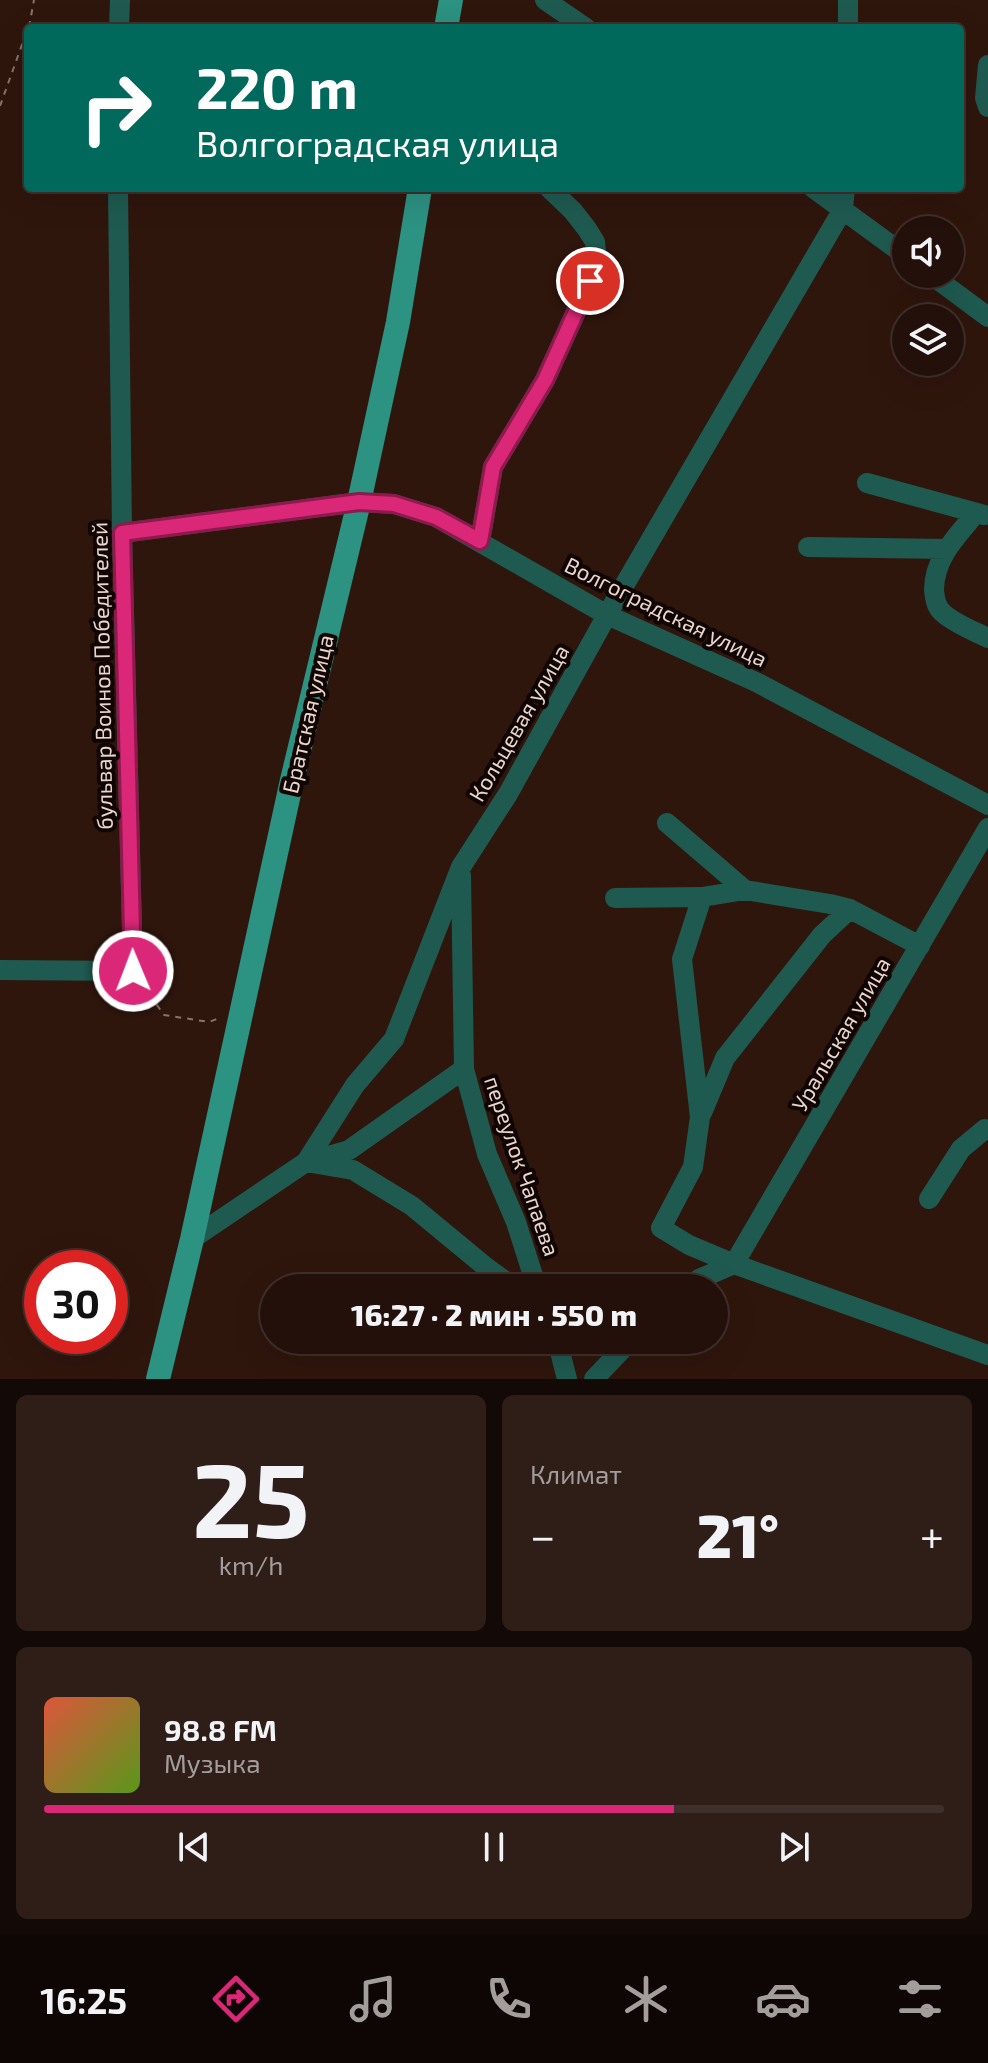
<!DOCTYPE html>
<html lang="ru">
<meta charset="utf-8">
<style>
body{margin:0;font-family:"Exo 2",sans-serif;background:#2f1e18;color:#f1f3f6;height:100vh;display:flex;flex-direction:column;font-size:30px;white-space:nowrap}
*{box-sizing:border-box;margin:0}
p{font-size:26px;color:#a39d9c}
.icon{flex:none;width:44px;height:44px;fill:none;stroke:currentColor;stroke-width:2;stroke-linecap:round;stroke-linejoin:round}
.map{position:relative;height:1379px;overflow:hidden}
.side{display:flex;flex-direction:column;gap:16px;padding:16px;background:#130906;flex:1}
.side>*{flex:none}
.banner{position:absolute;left:24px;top:24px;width:940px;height:168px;border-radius:8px;box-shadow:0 8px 32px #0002,0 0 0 2px #40302b;background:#00695c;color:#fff;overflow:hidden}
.controls{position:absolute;left:892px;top:216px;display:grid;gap:16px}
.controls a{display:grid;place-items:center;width:72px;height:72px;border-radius:50%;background:#23100a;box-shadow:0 8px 32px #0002,0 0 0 2px #40302b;font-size:40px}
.speed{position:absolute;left:24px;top:1250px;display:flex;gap:16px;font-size:40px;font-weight:700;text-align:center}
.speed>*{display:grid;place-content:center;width:104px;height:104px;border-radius:50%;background:#23100a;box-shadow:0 8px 32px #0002,0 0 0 2px #40302b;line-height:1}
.speed .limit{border:12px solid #d22;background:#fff;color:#111}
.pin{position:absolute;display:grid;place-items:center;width:68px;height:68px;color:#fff;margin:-34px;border:4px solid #fff;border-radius:50%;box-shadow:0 2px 8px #0007}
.me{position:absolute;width:88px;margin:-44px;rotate:359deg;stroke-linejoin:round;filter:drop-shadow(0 0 6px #0008)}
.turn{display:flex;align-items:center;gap:28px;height:168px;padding:0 40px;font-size:36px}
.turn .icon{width:104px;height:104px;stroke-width:2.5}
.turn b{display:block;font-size:56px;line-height:68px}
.big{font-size:60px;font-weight:800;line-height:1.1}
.side .widget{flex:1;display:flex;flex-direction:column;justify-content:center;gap:12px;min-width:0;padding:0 28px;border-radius:12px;background:#2f1e18}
.side .dial{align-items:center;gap:0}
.dial b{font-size:104px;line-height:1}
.song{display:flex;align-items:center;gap:24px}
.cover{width:96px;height:96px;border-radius:12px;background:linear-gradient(135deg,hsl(10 70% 55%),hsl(90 70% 35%))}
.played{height:8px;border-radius:4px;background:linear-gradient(90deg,#db2777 70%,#40302b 70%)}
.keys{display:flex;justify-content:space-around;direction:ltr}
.heat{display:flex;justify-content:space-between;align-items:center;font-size:44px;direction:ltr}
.side .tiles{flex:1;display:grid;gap:16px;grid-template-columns:1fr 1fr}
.widget:last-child{grid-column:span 2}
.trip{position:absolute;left:260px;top:1274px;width:468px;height:80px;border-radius:40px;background:#23100a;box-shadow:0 8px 32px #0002,0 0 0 2px #40302b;font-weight:800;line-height:80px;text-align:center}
.dock{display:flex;height:128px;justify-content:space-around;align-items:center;background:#0e0604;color:#a39d9c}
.dock .icon{width:56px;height:56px}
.dock .active{color:#db2777}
.dock b{font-size:36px;color:#f1f3f6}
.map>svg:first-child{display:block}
</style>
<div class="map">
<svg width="988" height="1379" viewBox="0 0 988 1379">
<rect width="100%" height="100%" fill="#2f160d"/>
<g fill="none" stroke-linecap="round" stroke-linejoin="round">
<path stroke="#88726a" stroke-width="2" stroke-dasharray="6 6" stroke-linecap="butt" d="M29,27L34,0
M0,106L28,28
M143,985L164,1015L209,1022L219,1018"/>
<path stroke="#1f5a50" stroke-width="20" d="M545,0L586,28
M119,28L120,0
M848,28V0
M988,65L985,98L988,107
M813,188L906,256
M930,274L988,317
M867,483L984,515
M976,513C957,536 934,558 934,590C935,599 936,607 943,613C955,624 974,631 988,638
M122,533L359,502L394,504L436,517L607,615L756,682L988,805
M480,541L493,467L545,380L590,281L597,261L595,242L587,229L573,211L549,188
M808,547L947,549
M667,823L745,890L830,904L850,909L920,946
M461,875L464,1069L487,1154L516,1222L537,1288
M702,897L682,959L700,1117L693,1167L661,1228L689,1245L734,1264L988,1355
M615,898L702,897L745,890
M0,970L133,971L122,533L118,188
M702,1113L725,1058L822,935L850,909
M311,1161L349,1150L464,1069
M306,1162L353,1170L412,1206L487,1268L515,1288
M929,1199L961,1149L985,1129L988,1130
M192,1239L306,1162L355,1085L394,1039L461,867L508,794L607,615L843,209L845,188
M689,1288L699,1279L734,1264L988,828
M557,1340L567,1379
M594,1379L631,1340"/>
<path stroke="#2c9282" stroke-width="24" d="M446,28L451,0
M158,1379L192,1239L292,780L359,502L398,322L420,188"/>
</g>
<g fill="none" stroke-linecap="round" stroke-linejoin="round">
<defs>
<path id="route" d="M133,971L122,533L359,502L394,504L436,517L480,541L493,467L545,380L590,281"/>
</defs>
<use href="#route" stroke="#8e194d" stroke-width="20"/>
<use href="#route" stroke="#db2777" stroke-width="14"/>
</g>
<g text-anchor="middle" stroke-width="8" stroke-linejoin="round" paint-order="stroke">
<g font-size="22" fill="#e7d5ce" stroke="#100503">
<text transform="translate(666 612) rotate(26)" y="8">Волгоградская улица</text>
<text transform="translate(102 676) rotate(-91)" y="8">бульвар Воинов Победителей</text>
<text transform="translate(308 714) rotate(-77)" y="8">Братская улица</text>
<text transform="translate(519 723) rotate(-60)" y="8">Кольцевая улица</text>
<text transform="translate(841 1034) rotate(-60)" y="8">Уральская улица</text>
<text transform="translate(522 1166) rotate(71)" y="8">переулок Чапаева</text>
</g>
</g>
</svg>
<div class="controls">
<a><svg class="icon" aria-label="sound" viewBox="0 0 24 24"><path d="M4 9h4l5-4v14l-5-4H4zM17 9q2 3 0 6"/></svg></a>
<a><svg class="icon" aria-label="layers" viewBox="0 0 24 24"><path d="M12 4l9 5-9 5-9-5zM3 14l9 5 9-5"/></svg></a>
</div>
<div class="speed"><div class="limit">30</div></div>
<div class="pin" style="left:590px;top:281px;background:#d93025"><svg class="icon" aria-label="arrive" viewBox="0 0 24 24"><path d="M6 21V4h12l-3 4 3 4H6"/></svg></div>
<svg class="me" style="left:133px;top:971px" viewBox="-20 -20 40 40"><circle r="17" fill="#db2777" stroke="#fff" stroke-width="3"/><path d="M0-11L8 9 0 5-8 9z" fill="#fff"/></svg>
<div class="trip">16:27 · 2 мин · 550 m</div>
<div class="banner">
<div class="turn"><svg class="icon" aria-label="right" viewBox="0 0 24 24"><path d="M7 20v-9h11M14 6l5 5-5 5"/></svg><div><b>220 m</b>Волгоградская улица</div></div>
</div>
</div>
<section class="side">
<div class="tiles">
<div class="widget dial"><b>25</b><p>km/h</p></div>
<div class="widget"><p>Климат</p>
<div class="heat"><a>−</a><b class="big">21°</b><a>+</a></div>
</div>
<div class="widget">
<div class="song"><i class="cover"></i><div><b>98.8 FM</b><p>Музыка</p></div></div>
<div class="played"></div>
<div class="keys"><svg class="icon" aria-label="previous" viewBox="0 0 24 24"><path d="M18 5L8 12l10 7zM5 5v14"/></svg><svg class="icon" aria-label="pause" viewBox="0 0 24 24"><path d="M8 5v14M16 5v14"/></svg><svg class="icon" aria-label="next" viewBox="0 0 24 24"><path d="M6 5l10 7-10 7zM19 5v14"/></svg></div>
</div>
</div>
</section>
<nav class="dock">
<b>16:25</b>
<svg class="icon active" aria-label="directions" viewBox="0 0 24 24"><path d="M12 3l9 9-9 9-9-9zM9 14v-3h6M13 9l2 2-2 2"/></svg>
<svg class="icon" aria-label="music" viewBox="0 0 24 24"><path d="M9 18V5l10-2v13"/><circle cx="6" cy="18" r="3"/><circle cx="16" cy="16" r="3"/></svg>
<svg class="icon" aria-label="phone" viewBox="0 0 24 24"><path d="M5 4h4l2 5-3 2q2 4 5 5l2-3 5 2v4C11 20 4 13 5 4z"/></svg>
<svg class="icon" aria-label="climate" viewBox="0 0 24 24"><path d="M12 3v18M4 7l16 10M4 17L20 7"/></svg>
<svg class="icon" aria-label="car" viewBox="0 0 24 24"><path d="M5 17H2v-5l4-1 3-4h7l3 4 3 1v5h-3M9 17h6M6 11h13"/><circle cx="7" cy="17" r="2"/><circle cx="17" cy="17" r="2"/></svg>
<svg class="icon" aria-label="filters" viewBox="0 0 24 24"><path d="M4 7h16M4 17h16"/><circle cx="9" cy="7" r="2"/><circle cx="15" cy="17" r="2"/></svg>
</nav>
